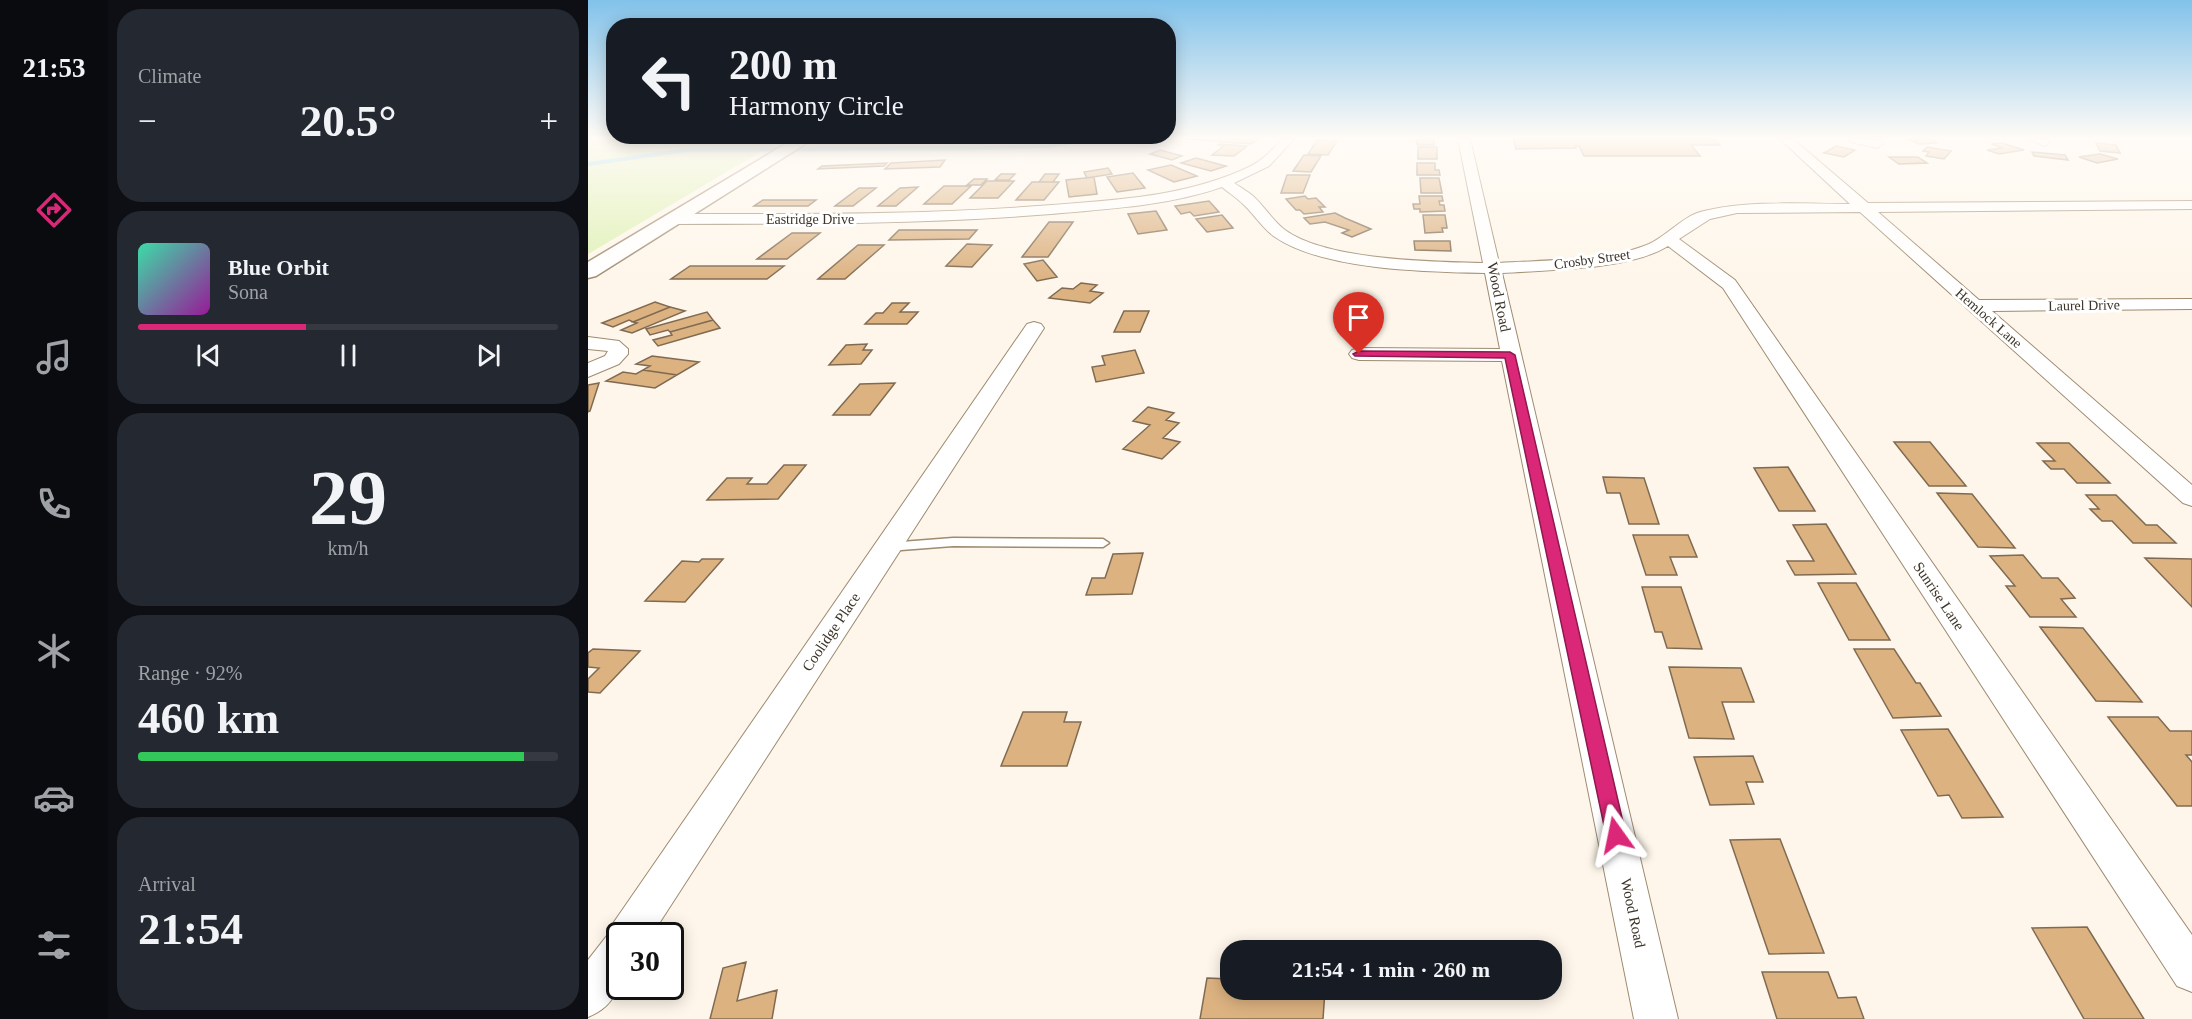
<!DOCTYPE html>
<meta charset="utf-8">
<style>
body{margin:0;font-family:Georgia,serif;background:#242831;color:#f1f3f6;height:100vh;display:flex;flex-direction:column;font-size:22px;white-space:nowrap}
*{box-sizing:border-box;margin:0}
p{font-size:20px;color:#9ea1a6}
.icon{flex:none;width:33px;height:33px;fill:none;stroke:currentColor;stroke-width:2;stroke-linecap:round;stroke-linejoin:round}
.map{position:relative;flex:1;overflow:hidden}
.side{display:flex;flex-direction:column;gap:9px;padding:9px;background:#0d0f14;width:480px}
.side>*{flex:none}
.banner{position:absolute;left:18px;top:18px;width:570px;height:126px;border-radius:24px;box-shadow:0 3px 15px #0003;background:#171b24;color:#f1f3f6;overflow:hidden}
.speed{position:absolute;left:18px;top:922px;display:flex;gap:12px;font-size:30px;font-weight:700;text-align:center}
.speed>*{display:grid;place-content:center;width:78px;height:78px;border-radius:50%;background:#171b24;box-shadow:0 3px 15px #0003;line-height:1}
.speed .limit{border:3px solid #111;border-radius:9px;background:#fff;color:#111}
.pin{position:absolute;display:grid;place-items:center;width:51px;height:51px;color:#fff;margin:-62px -26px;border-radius:50% 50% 50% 0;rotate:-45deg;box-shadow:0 0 6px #0007}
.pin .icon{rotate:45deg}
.me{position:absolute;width:66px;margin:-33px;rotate:348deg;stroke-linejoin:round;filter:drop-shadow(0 0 4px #0008)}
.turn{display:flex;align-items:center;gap:21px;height:126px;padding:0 24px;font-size:27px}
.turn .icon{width:78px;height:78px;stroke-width:2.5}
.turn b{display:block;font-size:42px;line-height:51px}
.big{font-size:45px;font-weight:600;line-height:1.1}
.side .card{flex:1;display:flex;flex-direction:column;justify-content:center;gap:9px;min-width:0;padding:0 21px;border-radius:24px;background:#242831}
.side .dial{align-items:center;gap:0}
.dial b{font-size:78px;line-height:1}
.song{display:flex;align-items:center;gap:18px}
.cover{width:72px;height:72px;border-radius:9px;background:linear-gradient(135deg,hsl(160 70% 55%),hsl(300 70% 35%))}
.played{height:6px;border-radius:3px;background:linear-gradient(90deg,#db2777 40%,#363941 40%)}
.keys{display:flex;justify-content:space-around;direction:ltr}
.heat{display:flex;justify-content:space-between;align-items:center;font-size:33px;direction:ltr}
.charge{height:9px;border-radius:4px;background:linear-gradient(90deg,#34c759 92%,#363941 0)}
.trip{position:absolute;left:632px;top:940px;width:342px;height:60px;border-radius:24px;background:#171b24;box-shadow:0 3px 15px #0003;font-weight:600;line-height:60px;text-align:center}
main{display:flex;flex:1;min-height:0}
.tabs{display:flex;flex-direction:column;width:108px;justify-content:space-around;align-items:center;background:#090b0e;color:#9ea1a6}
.tabs .icon{width:42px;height:42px}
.tabs .active{color:#db2777}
.tabs b{font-size:27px;color:#f1f3f6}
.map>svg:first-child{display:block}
</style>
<main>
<nav class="tabs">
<b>21:53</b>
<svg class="icon active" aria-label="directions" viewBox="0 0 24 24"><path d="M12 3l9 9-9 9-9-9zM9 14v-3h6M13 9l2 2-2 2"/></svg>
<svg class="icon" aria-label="music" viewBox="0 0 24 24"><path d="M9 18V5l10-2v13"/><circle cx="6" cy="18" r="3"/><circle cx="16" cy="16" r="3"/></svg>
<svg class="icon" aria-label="phone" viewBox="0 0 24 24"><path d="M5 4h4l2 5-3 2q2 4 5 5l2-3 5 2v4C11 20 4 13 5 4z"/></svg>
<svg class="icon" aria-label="climate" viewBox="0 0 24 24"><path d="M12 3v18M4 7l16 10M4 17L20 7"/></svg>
<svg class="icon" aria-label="car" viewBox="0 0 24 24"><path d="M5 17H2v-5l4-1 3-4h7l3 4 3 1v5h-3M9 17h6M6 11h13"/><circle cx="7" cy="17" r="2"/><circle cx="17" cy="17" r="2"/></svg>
<svg class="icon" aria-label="filters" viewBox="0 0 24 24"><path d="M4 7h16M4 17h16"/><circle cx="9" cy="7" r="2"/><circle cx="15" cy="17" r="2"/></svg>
</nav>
<section class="side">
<div class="card"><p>Climate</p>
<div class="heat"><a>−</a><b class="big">20.5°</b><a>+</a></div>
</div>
<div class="card">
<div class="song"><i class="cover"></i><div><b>Blue Orbit</b><p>Sona</p></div></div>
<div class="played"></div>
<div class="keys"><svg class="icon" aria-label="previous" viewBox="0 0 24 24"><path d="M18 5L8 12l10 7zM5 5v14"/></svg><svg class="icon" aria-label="pause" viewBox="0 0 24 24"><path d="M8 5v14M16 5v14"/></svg><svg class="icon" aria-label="next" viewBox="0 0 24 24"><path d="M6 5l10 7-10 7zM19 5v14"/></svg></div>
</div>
<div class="card dial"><b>29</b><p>km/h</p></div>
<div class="card"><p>Range · 92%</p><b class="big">460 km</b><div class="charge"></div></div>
<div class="card"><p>Arrival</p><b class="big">21:54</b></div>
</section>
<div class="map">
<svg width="1604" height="1019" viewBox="0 0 1604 1019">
<rect width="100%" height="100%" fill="#fef6ea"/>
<path fill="#dff1b5" d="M0,139H194L0,254Z"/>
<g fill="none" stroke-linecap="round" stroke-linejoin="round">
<path stroke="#8ad6ed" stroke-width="4" d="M0,164L100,150L396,148L458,146L506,139"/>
</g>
<path fill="#dcb281" stroke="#806b52" stroke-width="1.5" d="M598,139H670L663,144Z
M828,139H846V145H829Z
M925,139H1126L1132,145H1103L1112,156H996L991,146H987L988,148L928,149Z
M1320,139H1341L1349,143L1331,144Z
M729,140L749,141L740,155L720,154Z
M1414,143L1436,150L1411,154L1399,150L1414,148L1404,144Z
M1508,143L1528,145L1532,153L1512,151Z
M631,144L659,146L646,156L624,155L637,145H630Z
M1248,146L1267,150L1256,157L1236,153Z
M830,147H849V159H830Z
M1339,147L1363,151L1356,159L1338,156L1341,152L1335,151Z
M572,150L594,156L584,160L562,154Z
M1444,152L1477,155L1480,160L1446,156Z
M1512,154L1530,159L1509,163L1491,157Z
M716,155L733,156L723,172L705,171Z
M1301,157H1330L1339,163L1311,164Z
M608,158L638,166L623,171L593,163Z
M357,160L352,167L297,169L303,163Z
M299,163L296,166L230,169L234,166Z
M829,163H847V170H851L852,175H829Z
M583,165L609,176L586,182L560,170Z
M520,168L524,174L499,178L496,172Z
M545,173L557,188L529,192L519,177Z
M413,174H427L421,180H407Z
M457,174H471L465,182H451Z
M699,175H722L715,193H693Z
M506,177L509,194L481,197L478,180Z
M832,178H851L854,193H833Z
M386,179H399L393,185H379Z
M399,181H426L410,198H382Z
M444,182H471L456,200H428Z
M356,186H383L364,204H336Z
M330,187L308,206H290L312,188Z
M271,188H288L265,206H247Z
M717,196L720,199L728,198L737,207H731L735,212L716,214L712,210H708L698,199Z
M831,196H854L855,201H851L852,205H856L857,211L832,212V209H826L825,204H832Z
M175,200H228L220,206H166Z
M621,201L631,212L606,216L602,212L593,214L587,206Z
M568,211L579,230L550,234L540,214Z
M747,213L757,218L783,229L764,237L754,233L761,230L737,222L722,224L716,218Z
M634,215L645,228L619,232L608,219Z
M835,215H857L859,228H854L855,232L837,233Z
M461,222H485L460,257H434Z
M311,230H389L381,239L301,240Z
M204,233H232L199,259H169Z
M826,241H862L863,251L827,250Z
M379,244L404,245L384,267L358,266Z
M270,245H296L257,279H230Z
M455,260L469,277L449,281L436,264Z
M102,266H196L179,279H83Z
M493,283L509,285L502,291L515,293L502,303L461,298L474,288L485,289Z
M67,302L82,307L45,322L41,320L25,327L14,323Z
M304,303H321L312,312H330L319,324H277L288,313H295Z
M82,307L97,311L44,333L33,330L49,323L45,322Z
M536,311H561L552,332H526Z
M119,312L125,320L82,332L80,330L62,335L58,329Z
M125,320L132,328L70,346L65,340L84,335L82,332Z
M279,344L275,350H284L273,364L241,365L258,345Z
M547,350L556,373L508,382L504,367L517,365L514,356Z
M64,356L111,362L89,375L55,370L62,366L48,364Z
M55,370L89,375L67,388L18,381L35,372L48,374Z
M11,383L2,411L0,412V385Z
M307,383L282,415H245L272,384Z
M560,407L586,413L578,420L591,423L575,438L592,442L574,459L535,449L562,425L545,421Z
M1306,442H1342L1378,486H1341Z
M1449,443H1481L1522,483H1489L1476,469H1463L1455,461H1467Z
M196,465H218L190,499L119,500L139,478H164L159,484H179Z
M1200,467L1227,511H1191L1166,468Z
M1015,477L1056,478L1071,524H1041L1032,493H1019Z
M1349,493L1384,494L1427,548L1390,547Z
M1498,495H1528L1558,525H1569L1588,543H1545L1524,521H1514L1502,509H1511Z
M1238,524L1268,574L1207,575L1199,561H1226L1205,525Z
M1045,535H1100L1109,557H1082L1089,575H1058Z
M555,553L544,594L498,595L504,578H517L525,554Z
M1435,555L1454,578H1470L1487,598L1473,599L1488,617H1442L1418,586H1427L1402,556Z
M1557,558L1604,559V607Z
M114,559H135L97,602L57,601L94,561L111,562Z
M1230,583H1268L1302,640H1261Z
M1054,587H1093L1114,649L1079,648L1074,632H1067Z
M1452,627L1495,628L1554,702L1508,701Z
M5,649L52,651L12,693L0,692V679L11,668L0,667V653Z
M1266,649H1306L1328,683H1332L1353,716L1305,718Z
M1081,667L1153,668L1166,702H1134L1146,739L1101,738Z
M435,712H479L476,722H493L479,766H413Z
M1520,717H1570L1582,731H1604V755H1598L1604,762V806H1589Z
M1360,729L1415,817L1374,818L1361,795L1350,796L1313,730Z
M1165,756L1175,782H1158L1166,804L1122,805L1106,757Z
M1192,839L1236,953L1181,954L1142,840Z
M1499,927L1556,1019H1496L1444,928Z
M158,962L149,1001L189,990L184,1019H122L135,968Z
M1174,972H1240L1250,998L1268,997L1276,1019H1189Z
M619,978L642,979V990H737L735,1019H612Z"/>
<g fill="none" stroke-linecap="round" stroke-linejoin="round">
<defs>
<path id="lane" d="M365,538L515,539L521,543L515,547L365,546L300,551L294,547L300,543Z"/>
<path id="street" d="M694,139H706L681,166L646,183C652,187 659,191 665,196C676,206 685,221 697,230C738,260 844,262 895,263L870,139H882L911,263C955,260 1022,261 1061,244C1080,235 1096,215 1116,211C1163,200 1214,204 1262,204L1192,139H1205L1280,203L1604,201V209L1290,212L1391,300L1604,299V309L1404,311L1604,485V506L1595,503L1272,212L1149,213L1122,219L1091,239L1147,280L1604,935V992L1589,986L1135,288L1080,246C1042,270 959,270 914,273L1090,1019H1046L914,361L771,360L764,358L761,354L764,350L771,348L912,349L897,273C839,272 735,270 687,237C675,229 666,214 655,204C649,198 641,193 634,187C579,206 520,209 463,214C338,224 212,224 86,224L78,219L86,214C212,214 338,215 464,205C530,200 602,196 663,166C676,159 685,149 694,139Z
M1261,139H1282L1293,141L1295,144L1289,148L1263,142Z
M1441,139H1458L1462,142L1456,146Z
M446,322L453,324L456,328L63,936H32C32,971 38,1002 0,1017V960L21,933L26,922L439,324Z
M0,337L31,341L40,349V354L31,364L0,377V363L17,356L20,351L0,349Z"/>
<path id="secondary" d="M206,139H225L8,276L0,278V262Z"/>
</defs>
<use href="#lane" stroke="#9e8b70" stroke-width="3"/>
<use href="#street" stroke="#9e8b70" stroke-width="2"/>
<use href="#secondary" stroke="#9e8b70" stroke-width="3"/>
<use href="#lane" fill="#fff" fill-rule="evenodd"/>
<use href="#street" fill="#fff" fill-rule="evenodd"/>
<use href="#secondary" fill="#fff" fill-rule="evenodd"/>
</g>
<linearGradient id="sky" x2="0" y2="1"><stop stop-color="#82c2ea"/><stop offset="0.49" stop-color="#fffbf6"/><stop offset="1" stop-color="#fffbf6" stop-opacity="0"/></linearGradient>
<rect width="1604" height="281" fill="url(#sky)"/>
<path fill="#db2777" stroke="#8e194d" stroke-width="1.5" d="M771,351L922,352L927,355L1038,835L1035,841L1028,843L1021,841L1018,835L917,358L767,356L765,354Z"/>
<g text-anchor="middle" stroke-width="6" stroke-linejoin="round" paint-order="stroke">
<g font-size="14" fill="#3c3428" stroke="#fff">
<text x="222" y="224">Eastridge Drive</text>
<text transform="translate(1004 259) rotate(-8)" y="5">Crosby Street</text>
<text transform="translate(1496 305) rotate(-1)" y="5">Laurel Drive</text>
<text transform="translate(1401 318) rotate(41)" y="5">Hemlock Lane</text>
</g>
<g font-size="15" fill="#3c3428" stroke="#fff">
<text transform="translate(911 297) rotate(79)" y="5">Wood Road</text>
<text transform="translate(1351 596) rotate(56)" y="5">Sunrise Lane</text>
<text transform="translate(243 632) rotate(-56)" y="5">Coolidge Place</text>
<text transform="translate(1045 913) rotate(78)" y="5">Wood Road</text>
</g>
</g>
</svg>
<div class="speed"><div class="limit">30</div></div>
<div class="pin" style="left:771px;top:354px;background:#d93025"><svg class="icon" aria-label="arrive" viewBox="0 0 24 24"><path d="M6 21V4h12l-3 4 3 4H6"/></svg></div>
<svg class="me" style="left:1028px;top:835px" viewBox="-20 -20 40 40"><path d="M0-17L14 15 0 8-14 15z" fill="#db2777" stroke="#fff" stroke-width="4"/></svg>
<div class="trip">21:54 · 1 min · 260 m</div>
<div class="banner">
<div class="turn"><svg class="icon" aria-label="left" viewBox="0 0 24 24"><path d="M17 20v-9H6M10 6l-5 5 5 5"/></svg><div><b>200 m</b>Harmony Circle</div></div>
</div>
</div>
</main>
